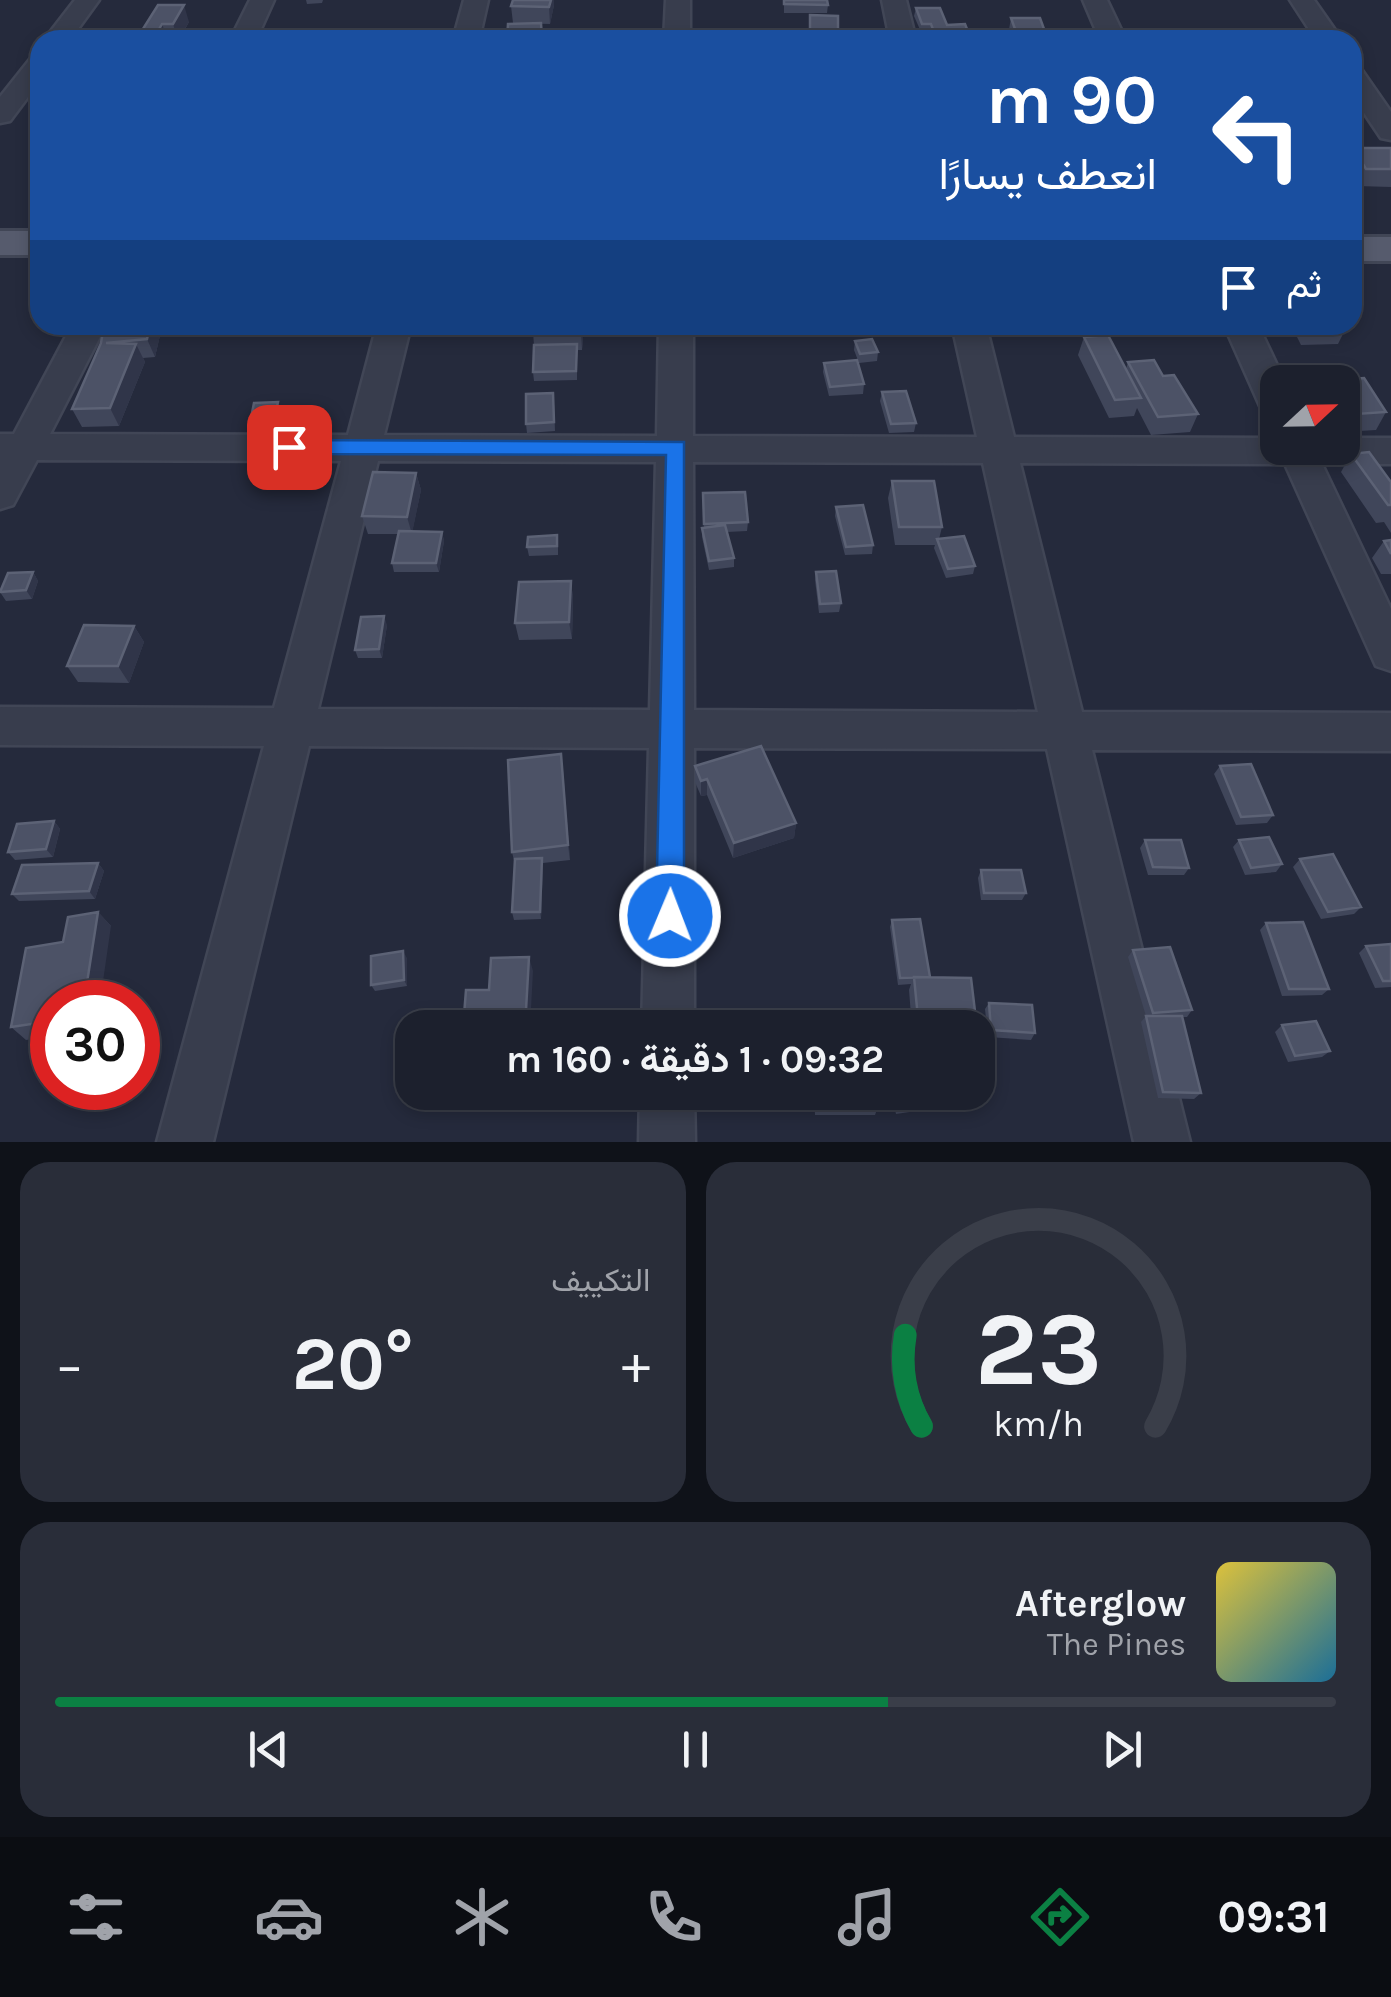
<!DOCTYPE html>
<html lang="ar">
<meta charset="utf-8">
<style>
body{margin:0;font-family:Karla,Vazirmatn,sans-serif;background:#292d39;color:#f1f3f6;direction:rtl;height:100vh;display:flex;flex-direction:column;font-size:38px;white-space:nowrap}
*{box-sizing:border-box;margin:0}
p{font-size:32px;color:#a0a3aa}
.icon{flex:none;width:55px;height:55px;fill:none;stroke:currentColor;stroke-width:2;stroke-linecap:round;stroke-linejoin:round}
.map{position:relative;height:1142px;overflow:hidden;direction:ltr}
.side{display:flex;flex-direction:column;gap:20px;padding:20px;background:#0f1219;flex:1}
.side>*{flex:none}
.top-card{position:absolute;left:30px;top:30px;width:1332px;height:305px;border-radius:30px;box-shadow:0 5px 15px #0003,0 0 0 2px #3a3e49;direction:rtl;background:#1a4fa0;color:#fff;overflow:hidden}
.needle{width:65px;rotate:68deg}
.fabs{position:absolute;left:1260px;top:365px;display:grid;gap:20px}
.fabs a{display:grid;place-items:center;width:100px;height:100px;border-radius:20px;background:#1c202d;box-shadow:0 5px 15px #0003,0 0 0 2px #3a3e49;font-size:50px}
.speed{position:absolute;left:30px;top:980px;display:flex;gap:20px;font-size:50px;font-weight:700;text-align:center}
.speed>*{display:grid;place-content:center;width:130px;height:130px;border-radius:50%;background:#1c202d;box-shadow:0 5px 15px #0003,0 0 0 2px #3a3e49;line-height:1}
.speed .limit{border:15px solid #d22;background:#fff;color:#111}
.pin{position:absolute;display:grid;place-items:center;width:85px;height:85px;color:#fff;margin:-42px;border-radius:20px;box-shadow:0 5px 15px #0006}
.me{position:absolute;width:110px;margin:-55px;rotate:1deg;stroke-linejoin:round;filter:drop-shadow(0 0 8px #0008)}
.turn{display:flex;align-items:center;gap:35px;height:210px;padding:0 40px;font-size:45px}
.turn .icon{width:130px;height:130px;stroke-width:2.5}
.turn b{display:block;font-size:70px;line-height:85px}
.then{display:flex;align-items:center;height:95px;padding:0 40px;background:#0003;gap:20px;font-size:38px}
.big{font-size:75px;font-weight:700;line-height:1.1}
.side .widget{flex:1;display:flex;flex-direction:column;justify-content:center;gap:15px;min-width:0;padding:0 35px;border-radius:30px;background:#292d39}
.side .dial{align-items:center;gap:0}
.dial svg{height:260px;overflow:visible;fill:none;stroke:#3a3e49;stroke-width:7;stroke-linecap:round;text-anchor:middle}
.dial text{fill:#f1f3f6;stroke:none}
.song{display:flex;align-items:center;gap:30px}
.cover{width:120px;height:120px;border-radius:15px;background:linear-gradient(135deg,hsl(50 70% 55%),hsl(200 70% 35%))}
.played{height:10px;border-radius:5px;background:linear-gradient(90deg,#0b8043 65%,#3a3e49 65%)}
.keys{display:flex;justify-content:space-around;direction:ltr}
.heat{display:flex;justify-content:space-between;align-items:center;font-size:55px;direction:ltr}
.side .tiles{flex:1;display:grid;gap:20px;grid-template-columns:1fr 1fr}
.widget:last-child{grid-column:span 2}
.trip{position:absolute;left:395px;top:1010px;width:600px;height:100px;border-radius:30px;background:#1c202d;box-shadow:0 5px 15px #0003,0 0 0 2px #3a3e49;font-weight:700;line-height:100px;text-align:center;direction:rtl}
.menu{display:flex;height:160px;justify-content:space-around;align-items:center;background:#0b0d12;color:#a0a3aa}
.menu .icon{width:70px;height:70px}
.menu .active{color:#0b8043}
.menu b{font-size:45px;color:#f1f3f6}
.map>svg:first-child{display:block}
</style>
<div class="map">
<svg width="1391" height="1142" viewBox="0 0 1391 1142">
<rect width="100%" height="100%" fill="#252a3c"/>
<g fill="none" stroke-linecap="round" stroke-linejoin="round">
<defs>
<path id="minor" d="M75,0H99L70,40H44Z
M250,0H274L256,40H230Z
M464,0H488L479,40H453Z
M666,0H690V40H664Z
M882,0H906L916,40H890Z
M1083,0H1107L1126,40H1100Z
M1290,0H1314L1342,40H1316Z
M40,55V81L10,121L0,123V97L31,58Z
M1352,67L1361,69L1391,112V140L1381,138L1352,95Z
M72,325H106L50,434L348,435L377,325H411L384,435L657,436L659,325H693V436L977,437L952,325H986L1014,437L1278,438V448H1342V438H1391V464H1322L1391,609V671L1376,666L1285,464L1020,463L1082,712L1391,713V751L1092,750L1190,1142H1134L1047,749L694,748V1028H642L649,748L309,746L213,1142H157L264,746L0,745V707L274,708L341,461L37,460L13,505L0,509V434H14ZM378,461L656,462L650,710L318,709ZM693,462L983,463L1038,712L694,710Z
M1224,325H1258L1285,382H1278V418L1265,414L1260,406Z
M640,1092H694L695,1142H639Z"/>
<path id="major" d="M0,231H40V255H0Z
M1352,237H1391V261H1352Z"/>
</defs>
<use href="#minor" stroke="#414656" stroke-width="5"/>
<use href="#major" stroke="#414656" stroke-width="6"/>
<use href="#minor" fill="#383d4d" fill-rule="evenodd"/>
<use href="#major" fill="#565b6d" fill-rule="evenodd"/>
</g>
<path fill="#40465a" d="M306,0H323L322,3L307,4Z
M784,0L828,5L827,13H784Z
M158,5L189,22L179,40H136Z
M554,5L550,24L513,23L511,6Z
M916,8L947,25L965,24L971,40H932L930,32H921L914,16Z
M810,15L838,16V40H805H809Z
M1011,18L1048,40H1010L1008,35Z
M1353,148H1391V187L1357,186L1352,178Z
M270,325H310L308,335L274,337Z
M584,325L582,350H577V380L534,381L533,372L534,345L533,332Z
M1291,325H1346L1347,326L1338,344L1301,345Z
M161,331L155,357L143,358L145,362L119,426L82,427L72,409L101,343Z
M1084,337L1126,369L1128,362L1163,376L1198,414L1190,432L1151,435L1137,408L1134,416L1109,418L1078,355Z
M855,341L878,352L877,361L859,363L854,350Z
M824,363L864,384L863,394L829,396L823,372Z
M1364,378L1386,412L1376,430L1342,432V382H1319L1320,381Z
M882,392L916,423L914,432L889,433L880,401Z
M278,402L281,411L278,425L254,427L251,418Z
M554,402L555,431L527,433L526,424Z
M1351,454L1391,482V533L1384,522L1376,523L1341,472Z
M416,473L421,490L412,532H442L444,541L439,572H394L392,563L398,534H368L362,516Z
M892,481L942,527L939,539L975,566L973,574L946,578L934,548L935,545H895L888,498Z
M703,493L748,522L747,531L727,532L734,558V567L709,570L702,537V528H704Z
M836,507L873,545L872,554L845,555L835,516Z
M1391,540V574H1381L1372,558L1384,541Z
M558,544V555L529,556L527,547Z
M33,572L38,581L32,599L6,601L0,592Z
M816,572L841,603L839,612L819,613L815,580Z
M571,581L573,599L572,639L519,640L515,623Z
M387,625L382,658H358L355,650Z
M134,626L144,642L129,683L78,682L67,666Z
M695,766L796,823L794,838L733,858L707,795L701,796L695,782Z
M1220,766L1273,815L1267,823L1236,825L1214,774Z
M563,770L570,860L543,863L541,919L514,920L512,912L515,865L512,852Z
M54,821L60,829L53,857L15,860L8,852Z
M1145,840L1189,868L1184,875H1148L1140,848Z
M1239,840L1282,864L1276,872L1245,875L1233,847Z
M1300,859L1361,907L1354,914L1321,919L1293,867Z
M98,863L104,871L95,899L19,901L12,894Z
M981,870L1026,893L1022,900H981L978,878Z
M98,912L111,926L52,1002V1036L26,1040L11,1027L63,942Z
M892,920L930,977L977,1028H912L909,990L911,984L898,985L890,927Z
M1266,923L1329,989L1322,995L1282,996L1260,930Z
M1391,944V987L1375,988L1359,953L1366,946Z
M1133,950L1192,1010L1187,1017H1182L1201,1093L1194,1099L1158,1098L1141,1022L1146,1016L1128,957Z
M407,958V986L375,991L371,985Z
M989,1003L1035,1033L1031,1040L988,1037L985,1009Z
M1282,1025L1330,1051L1322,1057L1288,1062L1275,1032Z
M814,1092H878L879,1104L875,1115H815Z
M891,1092H923L926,1104L923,1110L896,1114Z"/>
<path fill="#303549" d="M551,0H554V5L550,24L549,7Z
M184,5L189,22L178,40L173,24Z
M162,24L168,40H153Z
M150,325H158L161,331L155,357L147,339Z
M581,325H584L582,350L581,332Z
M136,344L145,362L119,426L110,408Z
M278,402L281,411L278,425L275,416Z
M416,473L421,490L412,534L407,517Z
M442,532L444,541L439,572L436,563Z
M33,572L38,581L32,599L26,590Z
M571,581L573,599L572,639L569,622Z
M384,616L387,625L382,658L379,649Z
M134,626L144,642L129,683L118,666Z
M561,754L563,770L570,860L568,845Z
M707,779V795L701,796V781Z
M54,821L60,829L53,857L46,849Z
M796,823L794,838L733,858L734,843Z
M542,858L543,866L541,919L540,912Z
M98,863L104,871L95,899L89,891Z
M98,912L111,926L100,1002H84Z
M403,951L407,958V986L404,980Z
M529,957L533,971L530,1028H525Z"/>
<path fill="#4c5266" stroke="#5c6275" stroke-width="2.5" d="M513,0H551L549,7L511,6Z
M784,0H827L828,5L784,4Z
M158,5H184L173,24H162L153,40H136Z
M916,8H940L947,25L965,24L971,39L937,40L931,24H922Z
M810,15L838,16V35L810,34Z
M1011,18H1040L1048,40H1019Z
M541,23L542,40H507L508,24Z
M1353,148H1391V169H1366Z
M104,325H150L147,339L106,343L136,344L110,408L72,409L101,343Z
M534,325H581V332H533Z
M1309,325H1346L1347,326L1310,327Z
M1108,335L1141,398L1115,400L1084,337Z
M872,339L878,352L860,354L855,341Z
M577,344L576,371L533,372L534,345Z
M857,360L864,384L830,387L824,363Z
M1154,360L1163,376L1174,375L1198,414L1158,417L1128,362Z
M1364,378L1386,412L1342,415V382H1321L1320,381Z
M906,391L916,423L891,424L882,392Z
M553,393L554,422L526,424V394Z
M278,402L275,416L251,418L254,403Z
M1369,452L1391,482V505H1388L1351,454Z
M373,472L416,473L407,517L362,516Z
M892,481H934L942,527H899Z
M745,492L748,522L704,524L703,493Z
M863,505L873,545L846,547L836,507Z
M725,525L734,558L709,561L702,528Z
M399,531L442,532L436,563H392Z
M557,535V546L527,547L528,537Z
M964,536L975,566L948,569L937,539Z
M1391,540V554L1384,541Z
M836,571L841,603L820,604L816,572Z
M33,572L26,590L0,592L8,573Z
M571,581L569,622L515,623L519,582Z
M384,616L379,649L355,650L361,617Z
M84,625L134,626L118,666H67Z
M761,746L796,823L734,843L707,779L701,781L695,766Z
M561,754L568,845L512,852L508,760Z
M1251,764L1273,815L1241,817L1220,766Z
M54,821L46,849L8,852L17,824Z
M1269,837L1282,864L1251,868L1239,840Z
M1145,840H1181L1189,868L1153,867Z
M1333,854L1361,907L1328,912L1300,859Z
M542,858L540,912H512L515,859Z
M98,863L89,891L12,894L22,865Z
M981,870H1021L1026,893H984Z
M98,912L84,1002H52V1021L11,1027L26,948L63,942L68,917Z
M920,919L930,977L900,978L892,920Z
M1303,922L1329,989H1289L1266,923Z
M1391,944V981H1383L1366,946Z
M1170,947L1192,1010L1153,1013L1133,950Z
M403,951L404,980L371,985V956Z
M529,957L525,1028H463L466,990H489L491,958Z
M914,977L971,978L977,1028H919Z
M989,1003L1032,1005L1035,1033L991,1030Z
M1146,1016H1182L1201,1093L1163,1092Z
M1316,1021L1330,1051L1295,1056L1282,1025Z
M817,1092H878L879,1104H818Z
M894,1092H923L926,1104L898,1109Z"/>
<path fill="#1a73e8" stroke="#114b97" stroke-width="2.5" d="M289,440L684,442V916L680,926L670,929L660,926L656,916L666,455L289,454L279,447Z"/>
</svg>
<div class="fabs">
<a><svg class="needle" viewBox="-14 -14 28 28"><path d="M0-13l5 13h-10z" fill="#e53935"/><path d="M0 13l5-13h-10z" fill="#a0a3aa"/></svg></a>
</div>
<div class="speed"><div class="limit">30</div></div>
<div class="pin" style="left:289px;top:447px;background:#d93025"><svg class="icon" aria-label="arrive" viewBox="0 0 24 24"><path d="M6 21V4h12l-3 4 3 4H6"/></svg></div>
<svg class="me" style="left:670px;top:916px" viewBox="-20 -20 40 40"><circle r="17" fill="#1a73e8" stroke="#fff" stroke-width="3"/><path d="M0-11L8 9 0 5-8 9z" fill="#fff"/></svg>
<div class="trip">09:32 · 1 دقيقة · 160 m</div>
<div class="top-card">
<div class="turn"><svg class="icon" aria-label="left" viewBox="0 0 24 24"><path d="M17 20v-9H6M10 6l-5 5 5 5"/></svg><div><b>90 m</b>انعطف يسارًا</div></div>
<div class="then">ثم<svg class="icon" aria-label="arrive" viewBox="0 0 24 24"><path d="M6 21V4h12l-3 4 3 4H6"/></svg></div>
</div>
</div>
<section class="side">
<div class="tiles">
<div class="widget dial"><svg viewBox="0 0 100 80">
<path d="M14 69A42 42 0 1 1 86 69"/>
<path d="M14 69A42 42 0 0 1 9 41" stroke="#0b8043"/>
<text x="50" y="56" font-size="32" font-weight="700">23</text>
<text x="50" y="72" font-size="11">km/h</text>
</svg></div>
<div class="widget"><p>التكييف</p>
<div class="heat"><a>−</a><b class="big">20°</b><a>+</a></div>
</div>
<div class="widget">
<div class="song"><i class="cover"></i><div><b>Afterglow</b><p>The Pines</p></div></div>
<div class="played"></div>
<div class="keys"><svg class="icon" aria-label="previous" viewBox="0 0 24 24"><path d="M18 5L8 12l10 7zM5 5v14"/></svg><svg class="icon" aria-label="pause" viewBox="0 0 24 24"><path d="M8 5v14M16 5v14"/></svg><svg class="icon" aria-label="next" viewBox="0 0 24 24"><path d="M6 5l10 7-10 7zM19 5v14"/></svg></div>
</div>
</div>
</section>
<nav class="menu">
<b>09:31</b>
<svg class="icon active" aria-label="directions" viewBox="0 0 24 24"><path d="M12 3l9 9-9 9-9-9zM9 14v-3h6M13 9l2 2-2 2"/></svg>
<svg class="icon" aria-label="music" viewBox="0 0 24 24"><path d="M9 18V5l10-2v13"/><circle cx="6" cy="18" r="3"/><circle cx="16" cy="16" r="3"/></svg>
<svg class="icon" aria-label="phone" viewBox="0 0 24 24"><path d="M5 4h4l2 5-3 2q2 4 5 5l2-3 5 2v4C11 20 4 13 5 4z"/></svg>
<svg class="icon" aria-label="climate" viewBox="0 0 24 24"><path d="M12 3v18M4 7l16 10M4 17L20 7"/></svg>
<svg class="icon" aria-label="car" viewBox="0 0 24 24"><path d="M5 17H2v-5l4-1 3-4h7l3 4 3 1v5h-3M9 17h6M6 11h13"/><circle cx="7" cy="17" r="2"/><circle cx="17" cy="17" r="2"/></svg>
<svg class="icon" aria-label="filters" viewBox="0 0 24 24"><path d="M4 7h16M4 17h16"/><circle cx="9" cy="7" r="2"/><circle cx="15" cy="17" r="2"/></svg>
</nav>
